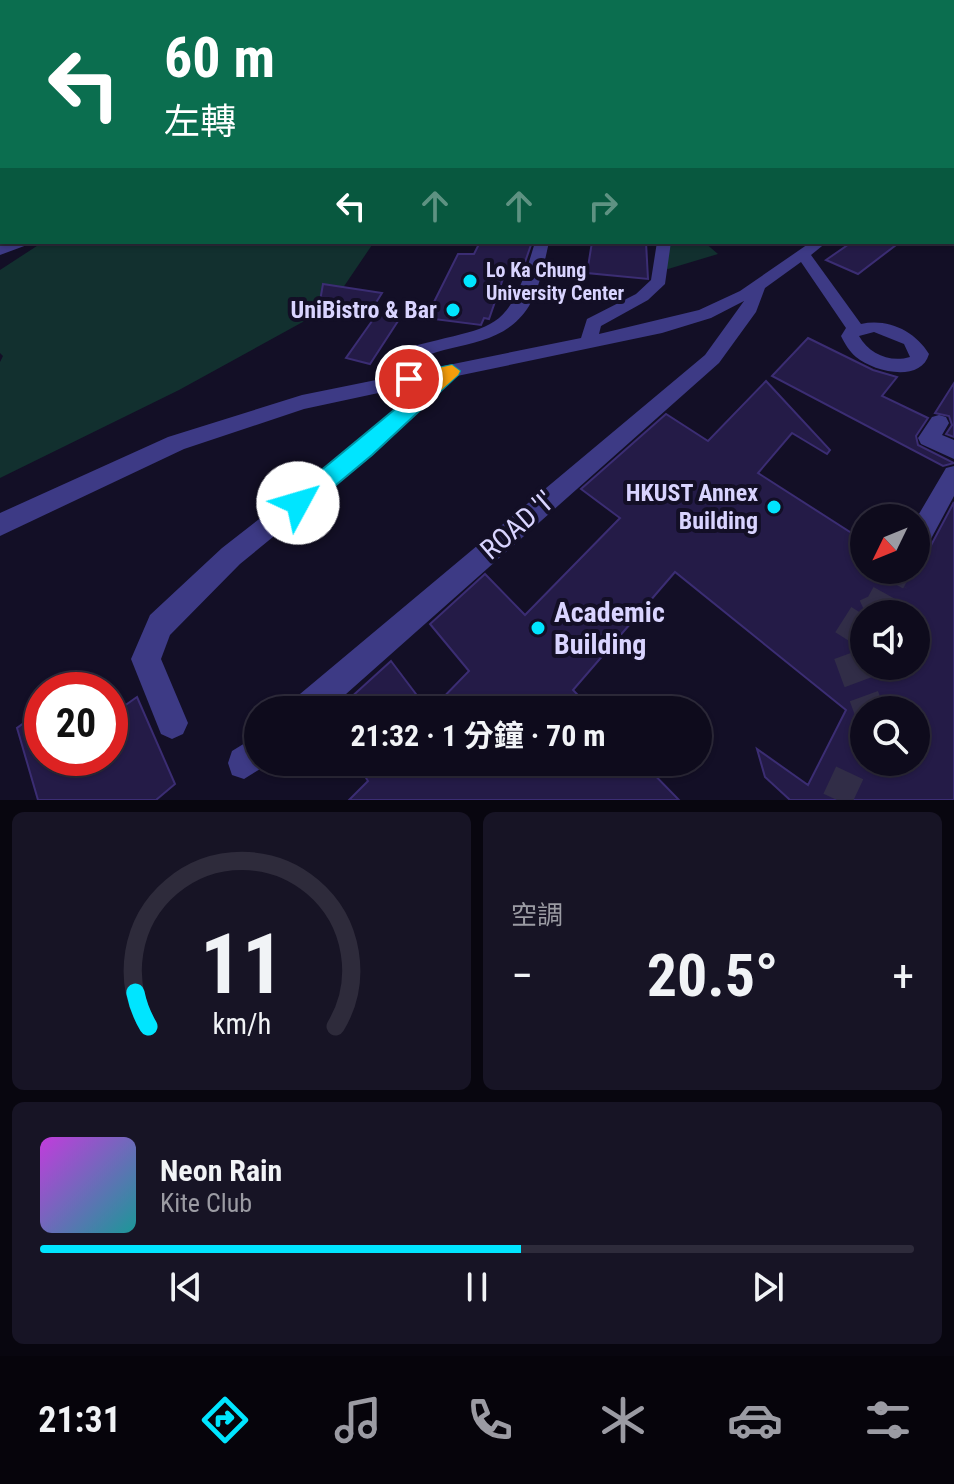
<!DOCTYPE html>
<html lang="zh-TW">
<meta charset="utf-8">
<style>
body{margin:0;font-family:"Roboto Condensed","Noto Sans TC",sans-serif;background:#171425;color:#f1f3f6;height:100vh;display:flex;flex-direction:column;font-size:30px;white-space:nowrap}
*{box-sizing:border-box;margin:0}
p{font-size:26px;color:#9b9ba3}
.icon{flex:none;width:44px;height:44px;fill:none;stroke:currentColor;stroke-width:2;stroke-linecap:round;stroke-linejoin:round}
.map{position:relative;height:800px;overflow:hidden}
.panel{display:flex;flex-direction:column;gap:12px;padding:12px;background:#08060f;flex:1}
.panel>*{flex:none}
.top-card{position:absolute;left:0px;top:0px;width:954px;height:244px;box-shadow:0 2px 6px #0004,0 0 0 2px #2e2b3b;background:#0b6e4f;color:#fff;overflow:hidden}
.needle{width:52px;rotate:227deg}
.fabs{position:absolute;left:850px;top:504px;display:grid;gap:16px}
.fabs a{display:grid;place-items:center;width:80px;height:80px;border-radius:50%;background:#0e0b1c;box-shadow:0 2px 6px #0004,0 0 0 2px #2e2b3b;font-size:40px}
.speed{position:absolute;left:24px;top:672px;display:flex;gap:16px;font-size:40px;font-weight:700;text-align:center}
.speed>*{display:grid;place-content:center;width:104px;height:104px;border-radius:50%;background:#0e0b1c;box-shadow:0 2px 6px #0004,0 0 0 2px #2e2b3b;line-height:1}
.speed .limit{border:12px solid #d22;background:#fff;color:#111}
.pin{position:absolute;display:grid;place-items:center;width:68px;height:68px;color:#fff;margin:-34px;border:4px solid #fff;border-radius:50%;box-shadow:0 2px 8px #0007}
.me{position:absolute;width:88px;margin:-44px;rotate:51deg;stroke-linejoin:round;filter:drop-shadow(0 0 6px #0008)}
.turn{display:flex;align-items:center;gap:28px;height:168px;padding:0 32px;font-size:36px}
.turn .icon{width:104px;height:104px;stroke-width:2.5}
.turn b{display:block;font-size:56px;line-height:68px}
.lanes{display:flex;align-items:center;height:76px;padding:0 32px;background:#0003;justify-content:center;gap:40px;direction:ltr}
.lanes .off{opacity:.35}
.big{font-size:60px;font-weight:700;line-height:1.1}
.panel .tile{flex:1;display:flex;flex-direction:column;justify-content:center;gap:12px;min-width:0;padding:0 28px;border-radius:12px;background:#171425}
.panel .dial{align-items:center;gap:0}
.dial svg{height:208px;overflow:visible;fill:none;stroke:#2e2b3b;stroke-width:7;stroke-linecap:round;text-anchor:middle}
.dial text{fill:#f1f3f6;stroke:none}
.song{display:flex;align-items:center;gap:24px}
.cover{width:96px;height:96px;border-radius:12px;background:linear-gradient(135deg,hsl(290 70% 55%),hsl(180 70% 35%))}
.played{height:8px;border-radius:4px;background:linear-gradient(90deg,#00e5ff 55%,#2e2b3b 55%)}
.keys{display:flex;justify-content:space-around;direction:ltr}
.heat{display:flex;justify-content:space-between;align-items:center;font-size:44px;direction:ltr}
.panel .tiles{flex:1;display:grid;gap:12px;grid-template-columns:1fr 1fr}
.tile:last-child{grid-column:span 2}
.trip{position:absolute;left:244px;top:696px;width:468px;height:80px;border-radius:40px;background:#0e0b1c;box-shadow:0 2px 6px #0004,0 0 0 2px #2e2b3b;font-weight:700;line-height:80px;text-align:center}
.dock{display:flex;height:128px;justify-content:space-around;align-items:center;background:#06040b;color:#9b9ba3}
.dock .icon{width:56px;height:56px}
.dock .active{color:#00e5ff}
.dock b{font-size:36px;color:#f1f3f6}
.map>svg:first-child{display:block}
</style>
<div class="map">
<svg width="954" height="800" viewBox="0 0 954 800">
<rect width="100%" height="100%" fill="#130f26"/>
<path fill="#12302f" d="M43,242H374L330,307L179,390L0,478V362L3,356L0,353V270Z
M660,242H704L718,254L668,269L659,266Z"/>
<path fill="#241b47" stroke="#3b2d73" stroke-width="2" fill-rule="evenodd" d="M480,242H532L524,265L518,267L515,275L505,273L489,319L484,318L481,325L426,318L458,254H474Z
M592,242H646L648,279L587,273Z
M852,242H900L858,274L826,260Z
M323,284L382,293L372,309L320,301Z
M377,314L400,318L370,364L346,358Z
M808,338L873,370L897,377L882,396L928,418L916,436L918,445L954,463L943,466L772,376Z
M766,381L830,450L827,454L792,433L758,473L864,541V570H916V556L928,551L954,502V800H790L765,777L757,749L808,785L846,710L675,572L573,690L592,710H431L469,671L430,624L485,574L525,615L620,518L581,489L666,414L708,441ZM864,614H916V666H864ZM864,710H916V762H864Z
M954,383V437L946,434L952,425L949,416L935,413Z
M391,661L428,710H337Z
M137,697L175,784L156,800H38L17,728L42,710V758H110V716Z
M356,762H642L679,800H349L368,781Z"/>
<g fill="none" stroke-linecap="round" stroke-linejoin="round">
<path stroke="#312d47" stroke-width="23" stroke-dasharray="23 12" stroke-linecap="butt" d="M893,583L900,570"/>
<path stroke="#312d47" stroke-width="30" stroke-dasharray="30 15" stroke-linecap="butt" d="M866,614L879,608L894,581
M864,615L845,645L869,710
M837,800L852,768"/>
<path fill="#3d3a85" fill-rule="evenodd" d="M952,118H954V124H952Z
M0,125H2L0,132Z
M952,174L954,175V183L952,182Z
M952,204H954V212H952Z
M15,242L27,245L0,255V246Z
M535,242H549C544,264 540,287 529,306C497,358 428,336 404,374L581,338L587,319L636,294L651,280L657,242H671L665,284L648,300L601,326L599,334L699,310L740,291L811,242H827L811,255L861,324C888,318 915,331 929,354C921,383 874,372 856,357C849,351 845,344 841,336L846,328L801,262L765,288L756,312L719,363L328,710H289L294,699L705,355L744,301L711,318L662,333L457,376L373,455L240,564L170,635L161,659L188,723L183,734L172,739L161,734L131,659L150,615L222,548L357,443L425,383L304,409L184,449L0,536V513L168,437L302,395L381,379L398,353L407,348C495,323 507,339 535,242ZM874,332L904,344L910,357C890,363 869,354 859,336Z
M939,415L946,417L949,423L942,435L954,440V459L921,444L918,438L932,417Z
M954,466V496L925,550L916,553V519L946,468Z
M258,735V762L270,763L244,779L232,775L228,763L232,751Z"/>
</g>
<linearGradient id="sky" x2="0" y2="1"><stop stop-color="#0a0815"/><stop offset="0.49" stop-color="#333752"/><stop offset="1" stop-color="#333752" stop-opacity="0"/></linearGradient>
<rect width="954" height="218" fill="url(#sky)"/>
<path fill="#00e5ff" stroke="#0095a6" stroke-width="2" d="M452,365L460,371L458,375L372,455L306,510H290L287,503L290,496L429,381L409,385L400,379L403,375Z"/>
<path fill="#f59e0b" d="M452,365L460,371L458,375L430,400H418L415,396L434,377V369Z"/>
<g fill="#00e5ff" stroke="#130f26" stroke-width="3">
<circle cx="470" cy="281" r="8"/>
<circle cx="453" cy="310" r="8"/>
<circle cx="774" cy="507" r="8"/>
<circle cx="538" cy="628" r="8"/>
</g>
<g text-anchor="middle" stroke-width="8" stroke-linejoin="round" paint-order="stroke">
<g font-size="20" font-weight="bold" fill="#d9d4ff" stroke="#130f26" text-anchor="start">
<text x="486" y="277">Lo Ka Chung<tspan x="486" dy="23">University Center</tspan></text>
</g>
<g font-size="24" font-weight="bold" fill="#d9d4ff" stroke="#130f26" text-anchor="end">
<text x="437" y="318">UniBistro &amp; Bar</text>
<text x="758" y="501">HKUST Annex<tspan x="758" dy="28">Building</tspan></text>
</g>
<g font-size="28" fill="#d9d4ff" stroke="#130f26">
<text transform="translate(517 525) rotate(-41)" y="10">ROAD 'I'</text>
</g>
<g font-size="28" font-weight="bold" fill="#d9d4ff" stroke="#130f26" text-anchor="start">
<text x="554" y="622">Academic<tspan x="554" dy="32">Building</tspan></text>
</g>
</g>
</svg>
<div class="fabs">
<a><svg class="needle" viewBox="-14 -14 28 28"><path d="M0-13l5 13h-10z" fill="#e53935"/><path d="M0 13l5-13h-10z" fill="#9b9ba3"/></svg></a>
<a><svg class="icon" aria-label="sound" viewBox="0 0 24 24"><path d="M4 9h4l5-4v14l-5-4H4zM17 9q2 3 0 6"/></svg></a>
<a><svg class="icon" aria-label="search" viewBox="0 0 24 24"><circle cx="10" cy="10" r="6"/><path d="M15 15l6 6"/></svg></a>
</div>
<div class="speed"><div class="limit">20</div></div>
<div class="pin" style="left:409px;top:379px;background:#d93025"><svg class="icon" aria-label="arrive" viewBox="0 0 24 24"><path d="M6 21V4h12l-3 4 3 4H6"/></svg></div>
<svg class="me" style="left:298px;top:503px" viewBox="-20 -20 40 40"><circle r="19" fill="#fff"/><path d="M0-13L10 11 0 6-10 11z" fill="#00e5ff"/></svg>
<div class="trip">21:32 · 1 分鐘 · 70 m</div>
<div class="top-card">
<div class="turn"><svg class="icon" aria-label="left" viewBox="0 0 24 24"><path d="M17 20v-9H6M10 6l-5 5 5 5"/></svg><div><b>60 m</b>左轉</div></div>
<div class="lanes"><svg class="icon" aria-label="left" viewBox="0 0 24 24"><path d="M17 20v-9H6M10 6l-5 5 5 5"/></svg><svg class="icon off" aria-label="ahead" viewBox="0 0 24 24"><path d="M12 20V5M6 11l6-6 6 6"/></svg><svg class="icon off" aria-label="ahead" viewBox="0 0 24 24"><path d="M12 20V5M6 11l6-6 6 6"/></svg><svg class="icon off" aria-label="right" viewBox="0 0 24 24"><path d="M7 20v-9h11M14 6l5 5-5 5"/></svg></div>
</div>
</div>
<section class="panel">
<div class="tiles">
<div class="tile dial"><svg viewBox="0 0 100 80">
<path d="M14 69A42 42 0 1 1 86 69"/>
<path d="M14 69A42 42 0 0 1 9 56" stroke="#00e5ff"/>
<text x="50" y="56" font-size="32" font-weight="700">11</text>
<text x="50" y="72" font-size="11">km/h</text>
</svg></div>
<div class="tile"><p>空調</p>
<div class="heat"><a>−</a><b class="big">20.5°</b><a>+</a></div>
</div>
<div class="tile">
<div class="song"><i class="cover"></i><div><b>Neon Rain</b><p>Kite Club</p></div></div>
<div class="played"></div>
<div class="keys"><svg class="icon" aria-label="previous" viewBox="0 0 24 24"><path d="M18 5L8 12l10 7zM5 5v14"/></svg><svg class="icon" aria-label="pause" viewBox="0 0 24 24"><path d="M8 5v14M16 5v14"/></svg><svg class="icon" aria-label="next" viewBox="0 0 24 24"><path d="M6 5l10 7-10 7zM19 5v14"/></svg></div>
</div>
</div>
</section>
<nav class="dock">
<b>21:31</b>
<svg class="icon active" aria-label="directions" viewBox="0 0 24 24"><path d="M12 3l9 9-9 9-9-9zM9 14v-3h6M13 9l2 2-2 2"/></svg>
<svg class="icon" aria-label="music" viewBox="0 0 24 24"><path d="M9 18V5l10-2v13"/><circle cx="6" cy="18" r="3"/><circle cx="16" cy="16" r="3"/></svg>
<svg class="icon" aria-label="phone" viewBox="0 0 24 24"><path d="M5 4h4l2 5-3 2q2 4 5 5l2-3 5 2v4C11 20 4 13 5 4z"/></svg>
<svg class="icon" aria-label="climate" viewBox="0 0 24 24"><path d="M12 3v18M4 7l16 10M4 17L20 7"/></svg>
<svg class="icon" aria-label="car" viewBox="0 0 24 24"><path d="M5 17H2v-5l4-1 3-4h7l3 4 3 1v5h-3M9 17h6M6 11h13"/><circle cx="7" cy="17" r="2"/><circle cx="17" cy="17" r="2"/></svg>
<svg class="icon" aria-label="filters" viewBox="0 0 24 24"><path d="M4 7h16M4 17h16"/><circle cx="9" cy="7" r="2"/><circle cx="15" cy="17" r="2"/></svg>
</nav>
